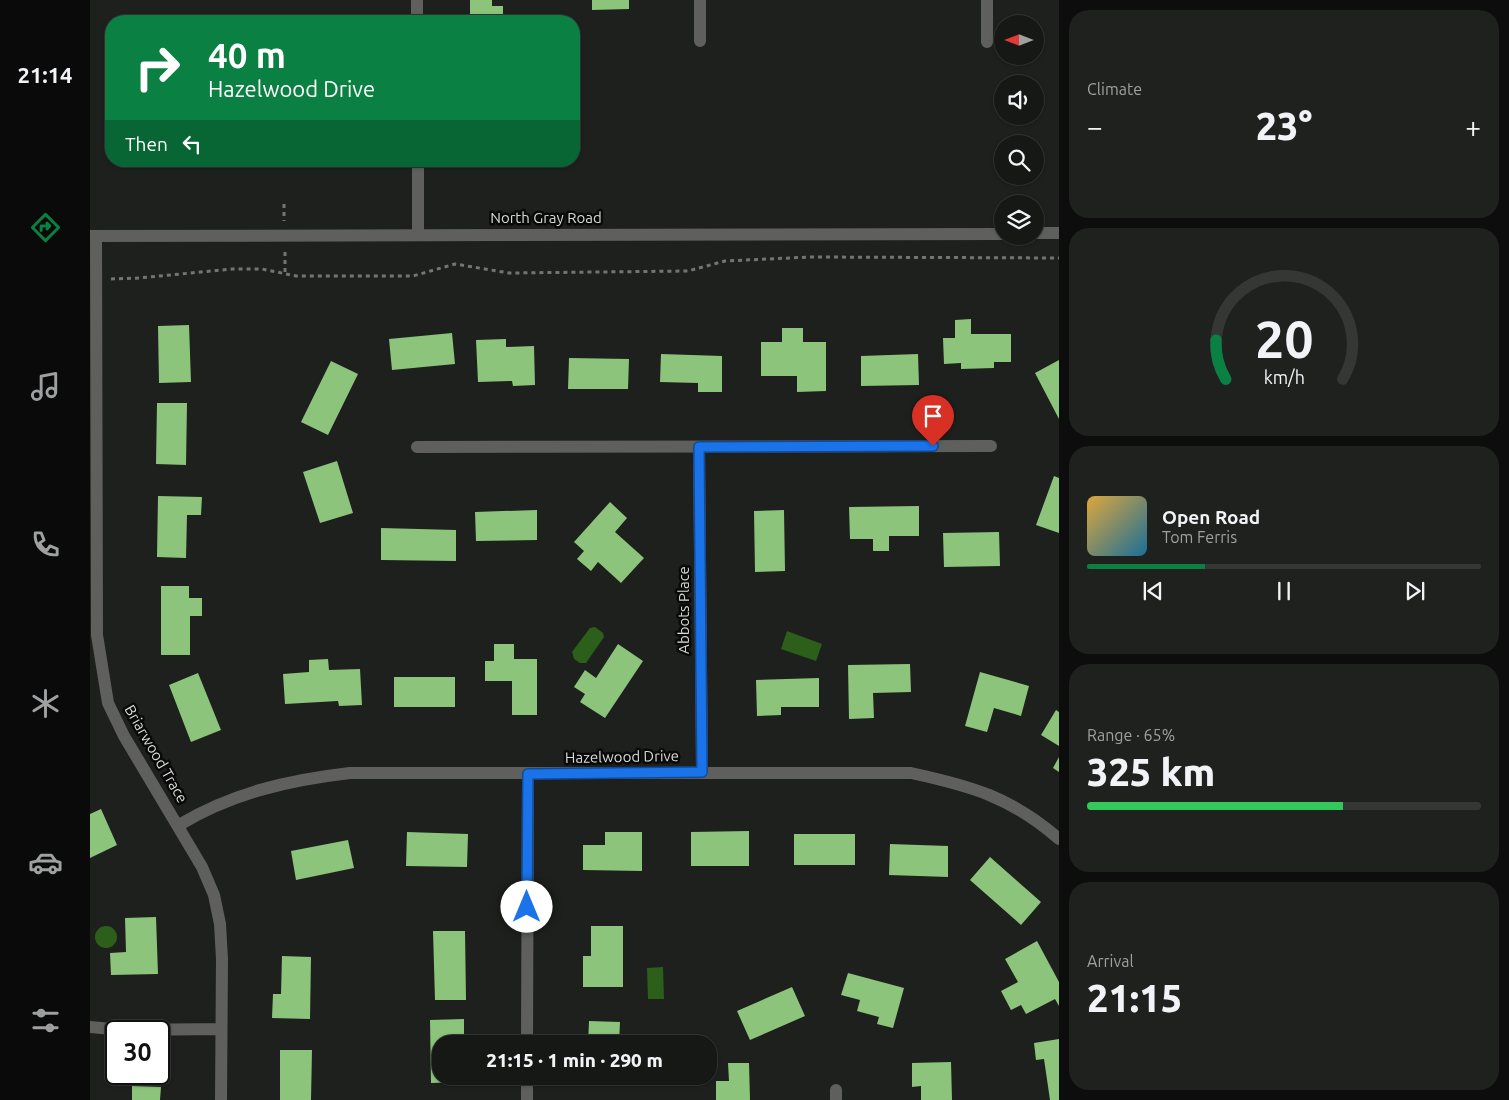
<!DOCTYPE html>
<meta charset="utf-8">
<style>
body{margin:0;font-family:Ubuntu,sans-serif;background:#1f211f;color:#f1f3f6;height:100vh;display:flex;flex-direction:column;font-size:19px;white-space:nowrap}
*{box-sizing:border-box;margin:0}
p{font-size:16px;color:#9ea0a1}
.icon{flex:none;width:28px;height:28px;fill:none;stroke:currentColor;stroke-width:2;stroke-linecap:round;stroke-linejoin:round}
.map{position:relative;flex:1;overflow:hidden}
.drawer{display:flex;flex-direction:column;gap:10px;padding:10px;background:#0c0d0c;width:450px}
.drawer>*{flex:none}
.guide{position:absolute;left:15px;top:15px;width:475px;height:152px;border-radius:20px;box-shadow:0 1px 4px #0004,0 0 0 1px #353735;background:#0b8043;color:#fff;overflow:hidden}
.needle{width:32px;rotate:270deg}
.fabs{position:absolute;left:904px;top:15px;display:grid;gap:10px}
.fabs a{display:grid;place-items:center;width:50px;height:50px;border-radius:50%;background:#161816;box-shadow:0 1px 4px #0004,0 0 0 1px #353735;font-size:25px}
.speed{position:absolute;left:15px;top:1020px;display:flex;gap:10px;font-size:25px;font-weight:700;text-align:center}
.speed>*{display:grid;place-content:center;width:65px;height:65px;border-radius:50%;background:#161816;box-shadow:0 1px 4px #0004,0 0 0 1px #353735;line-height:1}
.speed .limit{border:2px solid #111;border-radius:8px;background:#fff;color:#111}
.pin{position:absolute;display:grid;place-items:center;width:42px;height:42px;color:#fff;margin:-51px -21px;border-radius:50% 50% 50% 0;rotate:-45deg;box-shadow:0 0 5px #0007}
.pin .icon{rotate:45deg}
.me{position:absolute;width:55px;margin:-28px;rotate:0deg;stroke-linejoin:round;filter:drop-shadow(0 0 4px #0008)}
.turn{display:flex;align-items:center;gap:18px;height:105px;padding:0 20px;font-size:22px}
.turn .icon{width:65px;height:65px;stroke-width:2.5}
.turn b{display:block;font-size:35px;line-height:42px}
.then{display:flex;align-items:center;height:48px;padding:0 20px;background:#0003;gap:10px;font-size:19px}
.big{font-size:38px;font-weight:800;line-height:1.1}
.drawer .widget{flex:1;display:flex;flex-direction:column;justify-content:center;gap:8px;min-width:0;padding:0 18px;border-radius:20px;background:#1f211f}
.drawer .dial{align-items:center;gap:0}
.dial svg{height:130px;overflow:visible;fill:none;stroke:#353735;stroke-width:7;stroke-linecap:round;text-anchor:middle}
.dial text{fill:#f1f3f6;stroke:none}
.song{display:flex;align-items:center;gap:15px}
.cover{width:60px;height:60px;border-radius:8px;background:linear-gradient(135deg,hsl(40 70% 55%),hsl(200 70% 35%))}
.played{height:5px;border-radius:2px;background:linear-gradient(90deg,#0b8043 30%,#353735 30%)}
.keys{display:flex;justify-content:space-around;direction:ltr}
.heat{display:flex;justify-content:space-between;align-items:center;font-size:28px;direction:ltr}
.charge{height:8px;border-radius:4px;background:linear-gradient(90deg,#34c759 65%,#353735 0)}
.trip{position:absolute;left:342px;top:1035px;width:285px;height:50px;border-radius:20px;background:#161816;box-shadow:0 1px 4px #0004,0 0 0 1px #353735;font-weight:800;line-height:50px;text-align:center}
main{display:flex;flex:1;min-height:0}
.menu{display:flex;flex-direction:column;width:90px;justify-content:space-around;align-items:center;background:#090a09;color:#9ea0a1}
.menu .icon{width:35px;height:35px}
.menu .on{color:#0b8043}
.menu b{font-size:22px;color:#f1f3f6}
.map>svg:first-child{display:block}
</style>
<main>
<nav class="menu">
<b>21:14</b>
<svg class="icon on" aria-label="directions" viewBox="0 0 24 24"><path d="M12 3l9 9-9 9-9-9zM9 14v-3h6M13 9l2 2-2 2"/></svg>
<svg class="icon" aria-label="music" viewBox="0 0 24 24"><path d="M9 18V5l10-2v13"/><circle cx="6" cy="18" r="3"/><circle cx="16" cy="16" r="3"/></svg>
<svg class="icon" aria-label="phone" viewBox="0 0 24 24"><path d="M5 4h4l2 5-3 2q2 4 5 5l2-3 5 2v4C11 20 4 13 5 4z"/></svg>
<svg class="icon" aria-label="climate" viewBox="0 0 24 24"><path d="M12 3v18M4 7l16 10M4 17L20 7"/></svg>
<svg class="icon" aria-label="car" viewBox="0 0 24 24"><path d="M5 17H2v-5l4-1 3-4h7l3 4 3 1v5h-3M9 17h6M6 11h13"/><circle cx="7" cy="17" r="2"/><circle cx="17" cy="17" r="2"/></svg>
<svg class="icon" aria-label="filters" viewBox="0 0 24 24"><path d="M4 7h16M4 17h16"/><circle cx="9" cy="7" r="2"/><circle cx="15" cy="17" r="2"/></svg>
</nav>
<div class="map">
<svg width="969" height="1100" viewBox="0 0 969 1100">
<rect width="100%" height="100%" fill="#1e201d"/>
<path fill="#2c601a" d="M505,627L513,633L514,637L496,663H490L484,659L482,652L500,628Z
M697,631L732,644L726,661L691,649Z
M5 937a11 11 0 1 1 22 0a11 11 0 1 1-22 0Z
M573,967L574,999H558L557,968Z"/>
<path fill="#8cc47c" d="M380,0H402V6H413V21H380Z
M502,0H539V9L502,10Z
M881,319V334H921V362H904V368L871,369V363L854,364L853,338H865V320Z
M99,325L101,382L69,383L68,326Z
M692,328H713V342H736V391L707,392V376H671V342H692Z
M362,333L365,364L302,370L299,339Z
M416,339V347L444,346L445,385L423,386L422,381L388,382L386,340Z
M571,354L632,356V392H608V383L570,382Z
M828,354L829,385L771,386V356Z
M479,358L539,359L538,389H478Z
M969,360V419L945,373Z
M241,361L268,374L238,435L211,422Z
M67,403H97L96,465L66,464Z
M247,461L263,513L230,523L213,472Z
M964,476L969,478V533L946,525Z
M68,496L112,497L111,515H97L96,558L67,557Z
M520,502L537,518L525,532L554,558L531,583L508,562L501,571L487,559L494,551L484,542Z
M829,506V536H799V551H783V539H760L759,507Z
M447,510V540L386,541L385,512Z
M694,510L695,571L665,572L664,511Z
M291,528L366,530V561L291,560Z
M909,532L910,566L854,567L853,533Z
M71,586H99V598H112V616H100V655H71Z
M404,644H424V659H447V715H422V681H395V661H404Z
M528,644L553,661L515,718L490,702L495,694L484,687L495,670L506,678Z
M238,659L239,670L270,669L272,705L249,706L248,701L195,704L193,674L219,672V660Z
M820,664L821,692L783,693L784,718L759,719L758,665Z
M890,672L939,686L931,716L904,708L897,732L875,726Z
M108,673L131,730L101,742L79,685Z
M304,677H365V707H304Z
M729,678V707H691V715L667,716L666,680Z
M966,710L969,712V746L951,735Z
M969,757V772L963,768Z
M11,809L27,845L0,858V814Z
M659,831V866H601V832Z
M317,832L378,834L377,867L316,866Z
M515,832H552V871L493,870V845H515Z
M704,834H765V865H704Z
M258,840L264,868L206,880L201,851Z
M800,844L858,846V877L799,875Z
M900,857L951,902L931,925L880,880Z
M66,917L68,974L21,975L20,953L36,952L35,918Z
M501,926H533V987H493V956H501Z
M343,931H375L376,1000H345Z
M947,941L969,982V1006L965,999L936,1014L931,1005L921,1010L911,991L928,982L915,959Z
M192,956L221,957L220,1019L182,1018L183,994H191Z
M758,973L814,988L803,1028L787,1024L789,1017L767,1011L770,1000L751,995Z
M702,987L715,1016L660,1040L647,1011Z
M374,1019V1044H351V1076H375V1082L341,1083L340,1020Z
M499,1021L530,1022L529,1044H498Z
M969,1039V1100H960L954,1059L946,1060L944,1043Z
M190,1050H222L221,1100H190Z
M861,1062L862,1100H831V1086L822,1087V1063Z
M638,1063H659L660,1100H626V1081H639Z
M492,1076H528L527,1083L492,1082Z
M42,1086L71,1087L70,1100H42Z"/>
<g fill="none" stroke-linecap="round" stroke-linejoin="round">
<path stroke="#737573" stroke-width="3" stroke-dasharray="4 4" stroke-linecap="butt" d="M194,204V221
M195,252V274
M21,279L49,278L142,269H172L206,276H323L365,264L419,273L598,271L635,261L721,257L969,258"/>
<path stroke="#5f605e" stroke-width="12" d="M327,0V21
M610,0V41
M897,0V42
M328,234V161
M6,236L7,635L18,703L34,736L112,867L124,895L130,924L132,959L131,1100
M327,447L901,446
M609,447L612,772
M89,825C142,793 199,780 260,773H821C881,786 921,797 969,839
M0,1027L33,1030L131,1029
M437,1044L438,774
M437,1076V1100
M746,1090V1100"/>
<path stroke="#5f605e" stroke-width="12" d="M945,233H969
M0,236L912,234"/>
</g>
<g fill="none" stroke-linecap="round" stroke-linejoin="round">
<defs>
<path id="route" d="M437,907L438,774L612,772L609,447L843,446"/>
</defs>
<use href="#route" stroke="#114b97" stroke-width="12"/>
<use href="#route" stroke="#1a73e8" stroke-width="9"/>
</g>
<g text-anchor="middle" stroke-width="5" stroke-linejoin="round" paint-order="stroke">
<g font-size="15" fill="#d8dad8" stroke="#080908">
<text x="456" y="223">North Gray Road</text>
<text transform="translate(594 610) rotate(-90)" y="5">Abbots Place</text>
<text transform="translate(66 754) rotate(60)" y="5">Briarwood Trace</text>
<text transform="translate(532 757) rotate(-1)" y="5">Hazelwood Drive</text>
</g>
</g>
</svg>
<div class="fabs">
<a><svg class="needle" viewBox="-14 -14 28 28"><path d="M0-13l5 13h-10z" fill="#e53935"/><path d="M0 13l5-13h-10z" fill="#9ea0a1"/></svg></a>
<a><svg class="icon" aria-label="sound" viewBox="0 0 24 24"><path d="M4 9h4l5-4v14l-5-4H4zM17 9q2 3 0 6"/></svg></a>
<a><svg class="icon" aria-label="search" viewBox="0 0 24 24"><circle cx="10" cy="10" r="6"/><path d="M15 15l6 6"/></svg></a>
<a><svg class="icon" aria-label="layers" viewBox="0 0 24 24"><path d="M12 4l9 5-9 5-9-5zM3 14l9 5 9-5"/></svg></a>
</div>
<div class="speed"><div class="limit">30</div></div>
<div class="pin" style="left:843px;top:446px;background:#d93025"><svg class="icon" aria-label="arrive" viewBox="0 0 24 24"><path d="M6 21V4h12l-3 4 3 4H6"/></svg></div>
<svg class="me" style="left:437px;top:907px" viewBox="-20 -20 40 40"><circle r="19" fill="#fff"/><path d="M0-13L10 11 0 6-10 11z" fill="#1a73e8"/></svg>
<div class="trip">21:15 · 1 min · 290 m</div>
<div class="guide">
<div class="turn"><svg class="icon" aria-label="right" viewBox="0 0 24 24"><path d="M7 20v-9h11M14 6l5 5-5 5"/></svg><div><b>40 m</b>Hazelwood Drive</div></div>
<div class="then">Then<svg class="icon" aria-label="left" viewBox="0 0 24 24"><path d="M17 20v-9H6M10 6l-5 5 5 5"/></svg></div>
</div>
</div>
<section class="drawer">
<div class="widget"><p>Climate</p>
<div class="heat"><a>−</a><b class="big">23°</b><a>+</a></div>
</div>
<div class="widget dial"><svg viewBox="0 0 100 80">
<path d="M14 69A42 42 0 1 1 86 69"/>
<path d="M14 69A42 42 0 0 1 8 45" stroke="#0b8043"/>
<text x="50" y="56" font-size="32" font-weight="700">20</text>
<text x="50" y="72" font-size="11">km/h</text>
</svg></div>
<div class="widget">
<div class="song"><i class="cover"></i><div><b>Open Road</b><p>Tom Ferris</p></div></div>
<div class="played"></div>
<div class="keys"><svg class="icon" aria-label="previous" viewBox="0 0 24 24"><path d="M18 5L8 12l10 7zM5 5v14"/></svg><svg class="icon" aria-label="pause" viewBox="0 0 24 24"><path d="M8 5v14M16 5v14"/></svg><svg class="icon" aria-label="next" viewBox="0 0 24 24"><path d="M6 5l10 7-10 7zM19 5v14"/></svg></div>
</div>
<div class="widget"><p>Range · 65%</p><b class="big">325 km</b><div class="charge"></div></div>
<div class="widget"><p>Arrival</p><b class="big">21:15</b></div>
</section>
</main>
